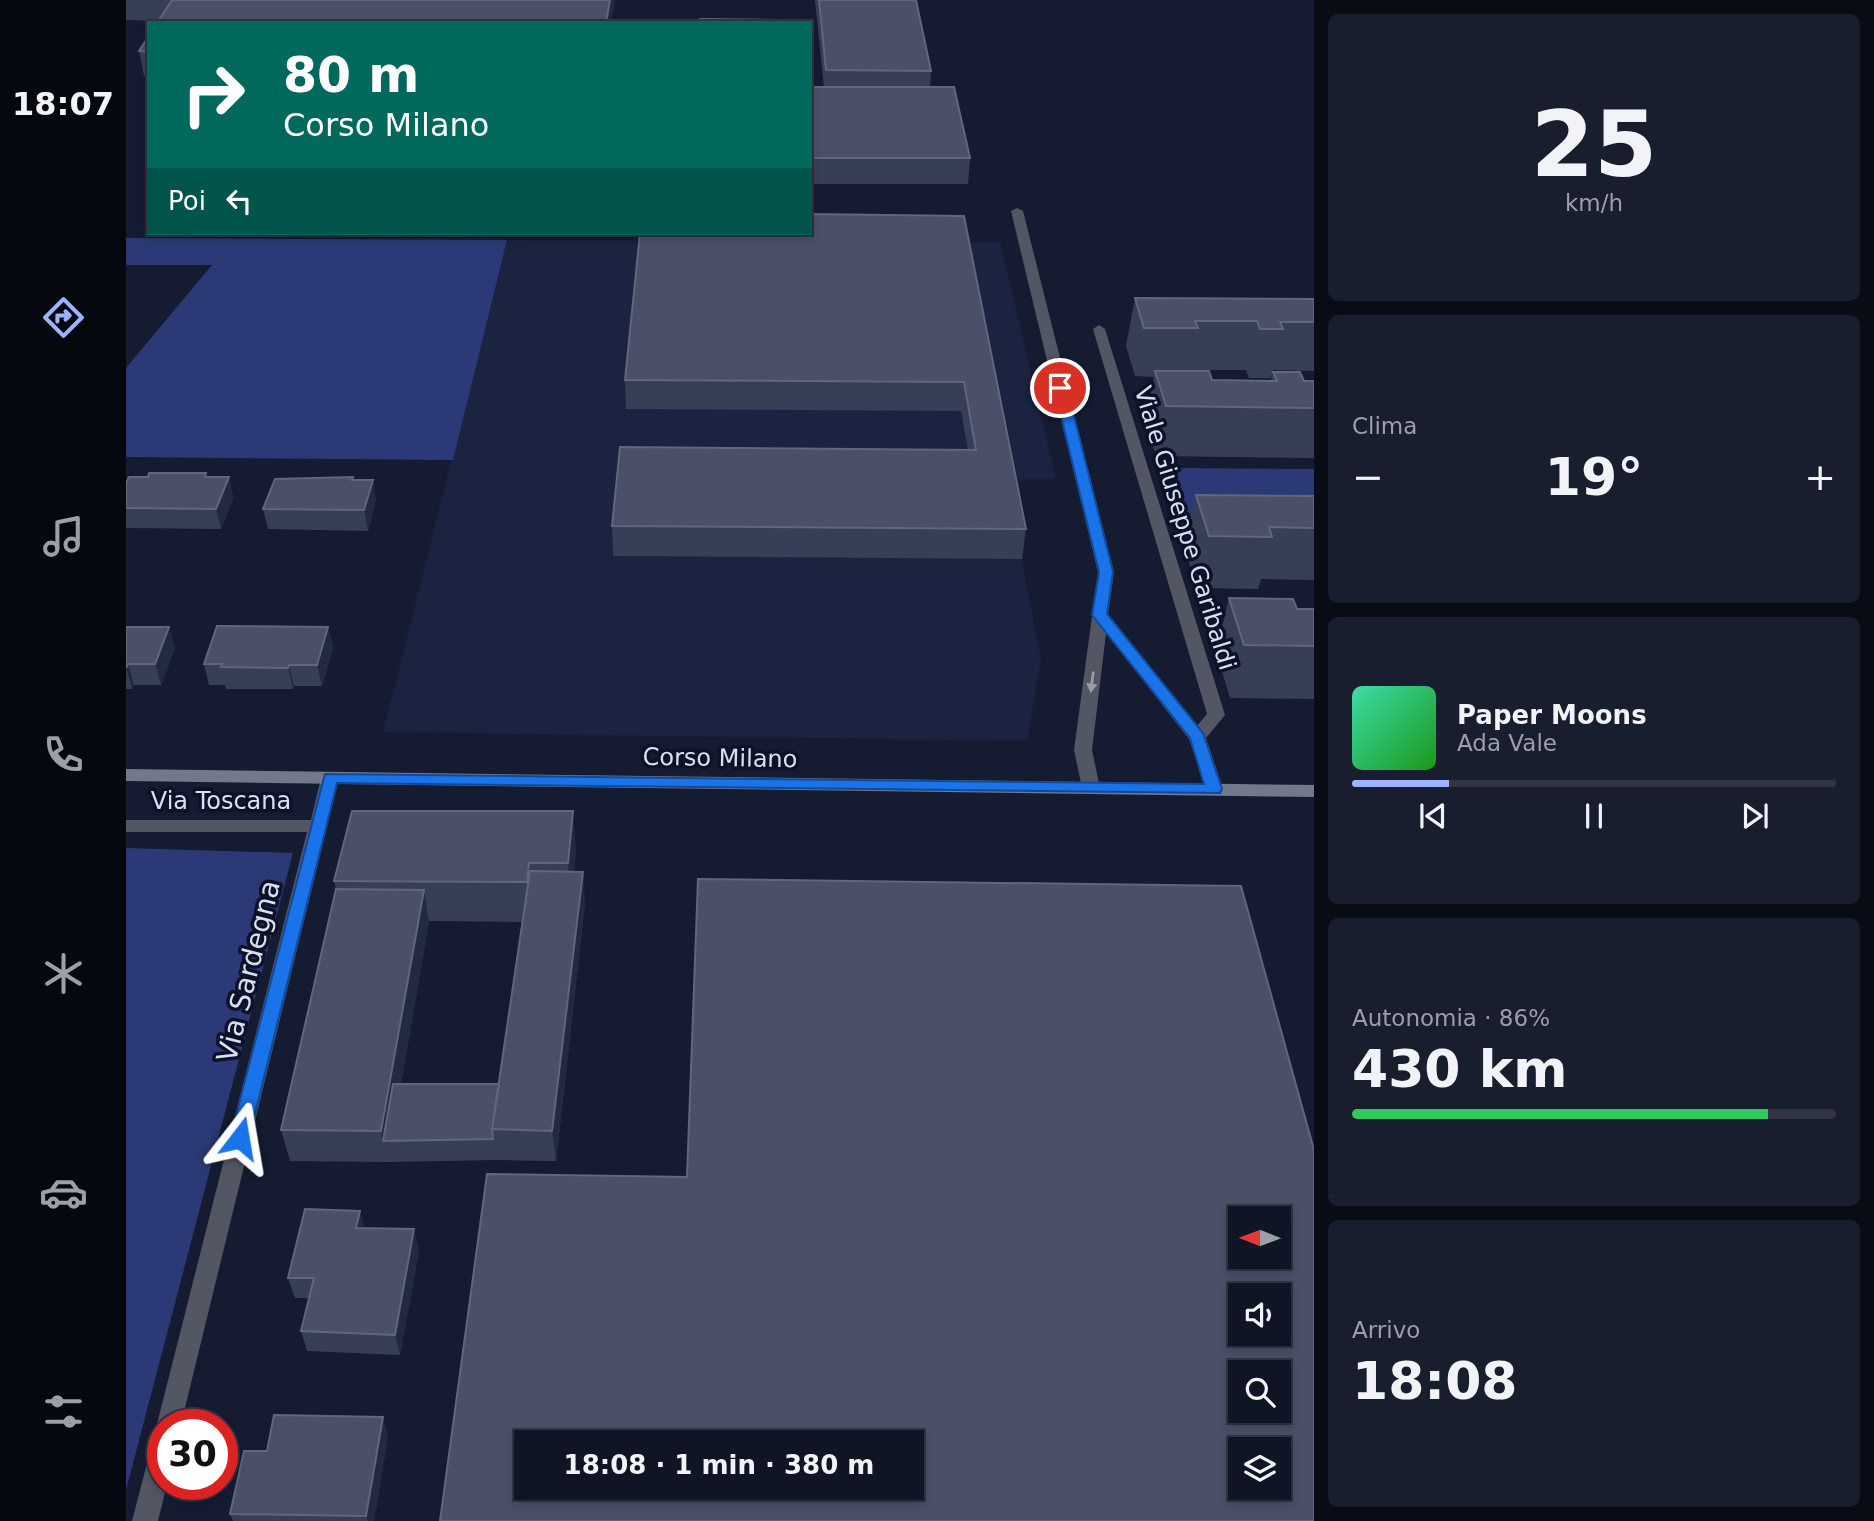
<!DOCTYPE html>
<html lang="it">
<meta charset="utf-8">
<style>
body{margin:0;font-family:"DejaVu Sans",sans-serif;background:#191e2e;color:#f1f3f6;height:100vh;display:flex;flex-direction:column;font-size:26px;white-space:nowrap}
*{box-sizing:border-box;margin:0}
p{font-size:23px;color:#9c9fa7}
.icon{flex:none;width:38px;height:38px;fill:none;stroke:currentColor;stroke-width:2;stroke-linecap:round;stroke-linejoin:round}
.map{position:relative;flex:1;overflow:hidden}
.drawer{display:flex;flex-direction:column;gap:14px;padding:14px;background:#090c15;width:560px}
.drawer>*{flex:none}
.guide{position:absolute;left:21px;top:21px;width:665px;height:214px;border-radius:0px;box-shadow:0 4px 10px #0003,0 0 0 2px #303443;background:#00695c;color:#fff;overflow:hidden}
.needle{width:46px;rotate:271deg}
.tools{position:absolute;left:1102px;top:1206px;display:grid;gap:14px}
.tools a{display:grid;place-items:center;width:63px;height:63px;border-radius:0px;background:#101526;box-shadow:0 4px 10px #0003,0 0 0 2px #303443;font-size:35px}
.speed{position:absolute;left:21px;top:1409px;display:flex;gap:14px;font-size:35px;font-weight:700;text-align:center}
.speed>*{display:grid;place-content:center;width:91px;height:91px;border-radius:50%;background:#101526;box-shadow:0 4px 10px #0003,0 0 0 2px #303443;line-height:1}
.speed .limit{border:10px solid #d22;background:#fff;color:#111}
.pin{position:absolute;display:grid;place-items:center;width:60px;height:60px;color:#fff;margin:-30px;border:4px solid #fff;border-radius:50%;box-shadow:0 2px 7px #0007}
.me{position:absolute;width:77px;margin:-38px;rotate:14deg;stroke-linejoin:round;filter:drop-shadow(0 0 5px #0008)}
.turn{display:flex;align-items:center;gap:24px;height:147px;padding:0 21px;font-size:32px}
.turn .icon{width:91px;height:91px;stroke-width:2.5}
.turn b{display:block;font-size:49px;line-height:60px}
.then{display:flex;align-items:center;height:66px;padding:0 21px;background:#0003;gap:14px;font-size:26px}
.big{font-size:52px;font-weight:700;line-height:1.1}
.drawer .card{flex:1;display:flex;flex-direction:column;justify-content:center;gap:10px;min-width:0;padding:0 24px;border-radius:10px;background:#191e2e}
.drawer .dial{align-items:center;gap:0}
.dial b{font-size:91px;line-height:1}
.song{display:flex;align-items:center;gap:21px}
.cover{width:84px;height:84px;border-radius:10px;background:linear-gradient(135deg,hsl(160 70% 55%),hsl(120 70% 35%))}
.played{height:7px;border-radius:4px;background:linear-gradient(90deg,#9cb4fd 20%,#303443 20%)}
.keys{display:flex;justify-content:space-around;direction:ltr}
.heat{display:flex;justify-content:space-between;align-items:center;font-size:38px;direction:ltr}
.charge{height:10px;border-radius:5px;background:linear-gradient(90deg,#34c759 86%,#303443 0)}
.trip{position:absolute;left:388px;top:1430px;width:410px;height:70px;border-radius:0px;background:#101526;box-shadow:0 4px 10px #0003,0 0 0 2px #303443;font-weight:700;line-height:70px;text-align:center}
main{display:flex;flex:1;min-height:0}
.menu{display:flex;flex-direction:column;width:126px;justify-content:space-around;align-items:center;background:#06080f;color:#9c9fa7}
.menu .icon{width:49px;height:49px}
.menu .selected{color:#9cb4fd}
.menu b{font-size:32px;color:#f1f3f6}
.map>svg:first-child{display:block}
</style>
<main>
<nav class="menu">
<b>18:07</b>
<svg class="icon selected" aria-label="directions" viewBox="0 0 24 24"><path d="M12 3l9 9-9 9-9-9zM9 14v-3h6M13 9l2 2-2 2"/></svg>
<svg class="icon" aria-label="music" viewBox="0 0 24 24"><path d="M9 18V5l10-2v13"/><circle cx="6" cy="18" r="3"/><circle cx="16" cy="16" r="3"/></svg>
<svg class="icon" aria-label="phone" viewBox="0 0 24 24"><path d="M5 4h4l2 5-3 2q2 4 5 5l2-3 5 2v4C11 20 4 13 5 4z"/></svg>
<svg class="icon" aria-label="climate" viewBox="0 0 24 24"><path d="M12 3v18M4 7l16 10M4 17L20 7"/></svg>
<svg class="icon" aria-label="car" viewBox="0 0 24 24"><path d="M5 17H2v-5l4-1 3-4h7l3 4 3 1v5h-3M9 17h6M6 11h13"/><circle cx="7" cy="17" r="2"/><circle cx="17" cy="17" r="2"/></svg>
<svg class="icon" aria-label="filters" viewBox="0 0 24 24"><path d="M4 7h16M4 17h16"/><circle cx="9" cy="7" r="2"/><circle cx="15" cy="17" r="2"/></svg>
</nav>
<div class="map">
<svg width="1188" height="1521" viewBox="0 0 1188 1521">
<rect width="100%" height="100%" fill="#151c32"/>
<path fill="#1a2340" d="M381,240L874,242L930,479H880L915,660L901,741L257,732Z"/>
<path fill="#2b3a76" d="M0,238L381,240L327,460L0,457V368L86,265H0Z
M1037,468L1188,469V534L1056,532Z
M0,848L167,853L0,1490Z"/>
<g fill="none" stroke-linecap="round" stroke-linejoin="round">
<path fill="#535764" fill-rule="evenodd" d="M891,208L897,211L988,572L982,615L1071,726L1081,714L967,329L973,325L979,329L1099,715L1080,738L1097,789L1094,793H1082L1063,739L980,633L966,750L974,788L971,792H959L956,788L948,750L972,572L885,211Z
M204,772L213,778L55,1424H37V1433L31,1424L181,832H0V820H185L195,778Z
M37,1436V1484H41L32,1521H6L25,1448L28,1439Z"/>
<path fill="#72798c" fill-rule="evenodd" d="M0,769L1188,785V797L0,781Z"/>
</g>
<path fill="#373f57" fill-rule="evenodd" d="M0,0H489L32,21L0,20Z
M689,0H790L805,71L804,87L844,158L842,184H684V87H698Z
M23,36V76H18L13,51Z
M838,216L900,529L896,559L487,556L486,526L842,450L835,411L500,409L499,380Z
M1009,298L1188,299V371L1147,370L1145,378H1123L1120,370H1063V371L1086,380L1145,381L1147,372L1178,381H1188V458L1030,456L1019,420L1028,377L1009,376L1000,346Z
M80,473L81,477H103L107,498L95,529L0,528V483L22,477Z
M228,480L250,500L242,531L142,529L137,509Z
M1070,495L1188,496V580L1135,579L1132,589L1071,588L1058,547Z
M1103,598L1171,609H1188V699L1104,698L1090,651Z
M0,627L49,648L35,685H8L6,689H0Z
M202,627L207,648L196,686H168L167,689H100L99,685H83L78,664Z
M450,851L448,872L459,903L430,1161L371,1160L262,1162L164,1161L155,1130L210,889L208,881ZM303,921L397,922L373,1084H275Z
M234,1211L238,1228L293,1250L274,1355L181,1351L175,1331L183,1298H169L162,1278Z
M262,1436L248,1521H107L104,1514L141,1451Z"/>
<path fill="#222a41" d="M484,0H489L485,23H480Z
M103,477L107,498L95,529L90,509Z
M247,480L250,500L242,531L238,510Z
M43,627L49,648L35,685L29,664Z
M202,627L207,648L196,686L191,665Z
M2,664L8,685L6,689L0,668Z
M163,665L168,686L167,689L162,668Z
M447,811L450,851L445,903L442,863Z
M403,863L408,903L405,922L401,882Z
M457,872L459,903L430,1161L426,1131Z
M298,890L303,921L265,1141H257L255,1131Z
M234,1211L239,1231L230,1228Z
M288,1229L293,1250L274,1355L269,1335Z
M257,1417L262,1436L248,1521H242L240,1516Z"/>
<path fill="#495067" stroke="#60677c" stroke-width="2" fill-rule="evenodd" d="M46,0H484L480,23H31Z
M693,0H790L805,71L700,70Z
M574,19L653,20V23H574Z
M23,36V52L13,51Z
M684,87H828L844,158H684Z
M684,214L838,216L900,529L486,526L494,447L850,450L838,382L499,380L514,233H684Z
M1009,298L1188,299V322H1154L1157,329H1134L1131,321H1069L1072,328H1018Z
M1029,371H1083L1086,380L1151,381L1147,372H1174L1178,381H1188V408L1040,406Z
M23,473H80L79,477H103L90,509L0,508V483L3,477H22Z
M227,477L226,480H247L238,510L137,509L149,479Z
M1070,495L1188,496V528L1143,527L1146,537L1083,536Z
M1103,598L1167,599L1171,609H1188V646L1118,645Z
M91,626L202,627L191,665H163L162,668L95,667L96,664H78Z
M0,627H43L29,664H2L0,668Z
M226,811H447L442,863H403L401,882L208,881Z
M404,871L457,872L426,1131L366,1129Z
M572,879L1115,886L1188,1150V1521H314L361,1174L561,1177ZM1115,1218H1153V1256H1115ZM1115,1295H1153V1334H1115ZM1115,1372H1153V1410H1115ZM401,1442H786V1488H401ZM1115,1449H1153V1488H1115Z
M210,889L298,890L255,1131L155,1130Z
M267,1084H373L366,1129L367,1139L257,1141Z
M179,1209L234,1211L230,1228L288,1229L269,1335L175,1331L188,1278H162Z
M148,1415L257,1417L240,1516L104,1514L118,1451H141Z"/>
<defs><path id="oneway-solid" d="M-6-.8H1V-3.2L6.5 0L1 3.2V.8H-6Z" transform="scale(1.75)"/></defs>
<use fill="#969caa" href="#oneway-solid" transform="translate(966 682) rotate(97)"/>
<path fill="#1a73e8" stroke="#114b97" stroke-width="2" d="M934,384L941,388L987,572L981,614L1077,733L1096,789L1094,793L211,783L123,1138L121,1144L114,1146L107,1144L104,1138L199,774L1078,784L1064,738L966,615L973,572L928,388Z"/>
<g text-anchor="middle" stroke-width="7" stroke-linejoin="round" paint-order="stroke">
<g font-size="24" fill="#dae0f0" stroke="#0c1228">
<text transform="translate(1059 528) rotate(73)" y="8">Viale Giuseppe Garibaldi</text>
<text transform="translate(594 758) rotate(1)" y="8">Corso Milano</text>
<text x="95" y="809">Via Toscana</text>
</g>
<g font-size="28" fill="#dae0f0" stroke="#0c1228">
<text transform="translate(122 971) rotate(-76)" y="10">Via Sardegna</text>
</g>
</g>
</svg>
<div class="tools">
<a><svg class="needle" viewBox="-14 -14 28 28"><path d="M0-13l5 13h-10z" fill="#e53935"/><path d="M0 13l5-13h-10z" fill="#9c9fa7"/></svg></a>
<a><svg class="icon" aria-label="sound" viewBox="0 0 24 24"><path d="M4 9h4l5-4v14l-5-4H4zM17 9q2 3 0 6"/></svg></a>
<a><svg class="icon" aria-label="search" viewBox="0 0 24 24"><circle cx="10" cy="10" r="6"/><path d="M15 15l6 6"/></svg></a>
<a><svg class="icon" aria-label="layers" viewBox="0 0 24 24"><path d="M12 4l9 5-9 5-9-5zM3 14l9 5 9-5"/></svg></a>
</div>
<div class="speed"><div class="limit">30</div></div>
<div class="pin" style="left:934px;top:388px;background:#d93025"><svg class="icon" aria-label="arrive" viewBox="0 0 24 24"><path d="M6 21V4h12l-3 4 3 4H6"/></svg></div>
<svg class="me" style="left:114px;top:1138px" viewBox="-20 -20 40 40"><path d="M0-17L14 15 0 8-14 15z" fill="#1a73e8" stroke="#fff" stroke-width="4"/></svg>
<div class="trip">18:08 · 1 min · 380 m</div>
<div class="guide">
<div class="turn"><svg class="icon" aria-label="right" viewBox="0 0 24 24"><path d="M7 20v-9h11M14 6l5 5-5 5"/></svg><div><b>80 m</b>Corso Milano</div></div>
<div class="then">Poi<svg class="icon" aria-label="left" viewBox="0 0 24 24"><path d="M17 20v-9H6M10 6l-5 5 5 5"/></svg></div>
</div>
</div>
<section class="drawer">
<div class="card dial"><b>25</b><p>km/h</p></div>
<div class="card"><p>Clima</p>
<div class="heat"><a>−</a><b class="big">19°</b><a>+</a></div>
</div>
<div class="card">
<div class="song"><i class="cover"></i><div><b>Paper Moons</b><p>Ada Vale</p></div></div>
<div class="played"></div>
<div class="keys"><svg class="icon" aria-label="previous" viewBox="0 0 24 24"><path d="M18 5L8 12l10 7zM5 5v14"/></svg><svg class="icon" aria-label="pause" viewBox="0 0 24 24"><path d="M8 5v14M16 5v14"/></svg><svg class="icon" aria-label="next" viewBox="0 0 24 24"><path d="M6 5l10 7-10 7zM19 5v14"/></svg></div>
</div>
<div class="card"><p>Autonomia · 86%</p><b class="big">430 km</b><div class="charge"></div></div>
<div class="card"><p>Arrivo</p><b class="big">18:08</b></div>
</section>
</main>
